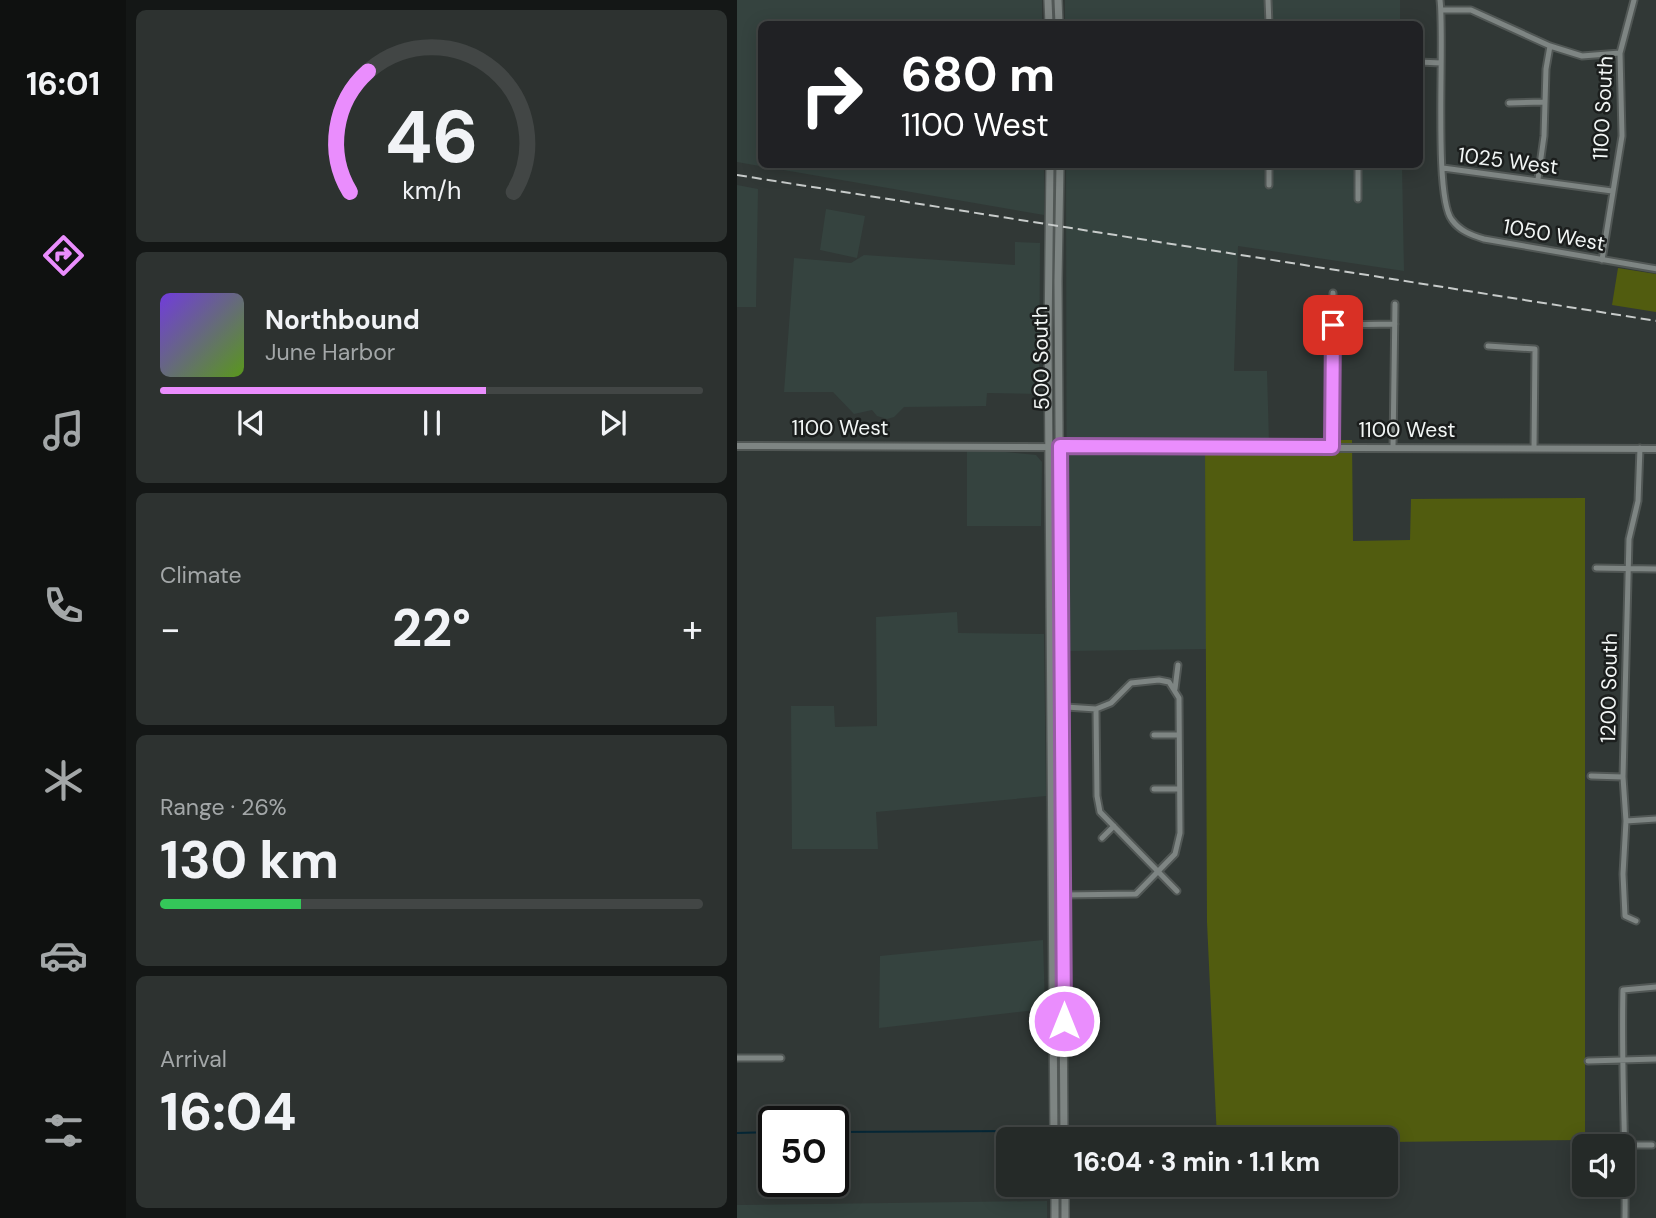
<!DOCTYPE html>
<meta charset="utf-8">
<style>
body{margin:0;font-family:"DM Sans",sans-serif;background:#2d3230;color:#f1f3f6;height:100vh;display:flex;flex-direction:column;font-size:26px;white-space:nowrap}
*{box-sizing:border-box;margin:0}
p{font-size:23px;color:#a3a7a8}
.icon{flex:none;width:38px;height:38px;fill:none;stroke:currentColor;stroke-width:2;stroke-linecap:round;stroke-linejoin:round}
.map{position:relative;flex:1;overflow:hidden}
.sheet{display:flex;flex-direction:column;gap:10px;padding:10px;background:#141716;width:611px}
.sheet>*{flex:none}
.top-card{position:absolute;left:21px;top:21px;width:665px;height:147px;border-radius:10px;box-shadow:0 4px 18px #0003,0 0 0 2px #424645;background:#202124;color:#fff;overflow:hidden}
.tools{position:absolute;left:835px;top:1134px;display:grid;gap:14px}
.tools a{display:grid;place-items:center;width:63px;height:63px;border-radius:10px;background:#252a28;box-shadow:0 4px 18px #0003,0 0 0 2px #424645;font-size:35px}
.speed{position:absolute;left:21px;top:1106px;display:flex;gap:14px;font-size:35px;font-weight:700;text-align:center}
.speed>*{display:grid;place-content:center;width:91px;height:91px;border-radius:50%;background:#252a28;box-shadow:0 4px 18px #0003,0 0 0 2px #424645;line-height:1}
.speed .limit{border:4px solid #111;border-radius:10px;background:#fff;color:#111}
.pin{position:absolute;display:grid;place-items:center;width:60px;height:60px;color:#fff;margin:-30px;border-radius:14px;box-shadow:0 4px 10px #0006}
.me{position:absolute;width:77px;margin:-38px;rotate:0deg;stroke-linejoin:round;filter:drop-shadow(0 0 5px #0008)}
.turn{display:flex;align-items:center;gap:24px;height:147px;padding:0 28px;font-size:32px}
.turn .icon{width:91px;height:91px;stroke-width:2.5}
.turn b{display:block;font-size:49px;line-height:60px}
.big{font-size:52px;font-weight:800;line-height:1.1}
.sheet .widget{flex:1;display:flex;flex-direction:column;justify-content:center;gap:10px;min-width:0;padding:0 24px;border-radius:10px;background:#2d3230}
.sheet .dial{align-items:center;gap:0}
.dial svg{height:182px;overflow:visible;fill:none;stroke:#424645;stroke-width:7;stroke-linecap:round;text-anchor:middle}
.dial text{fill:#f1f3f6;stroke:none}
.song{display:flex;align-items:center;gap:21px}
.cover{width:84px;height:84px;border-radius:10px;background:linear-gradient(135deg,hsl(260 70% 55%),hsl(90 70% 35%))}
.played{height:7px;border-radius:4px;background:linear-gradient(90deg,#ea8dfd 60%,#424645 60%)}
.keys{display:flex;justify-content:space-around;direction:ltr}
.heat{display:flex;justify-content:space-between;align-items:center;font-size:38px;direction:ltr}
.charge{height:10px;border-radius:5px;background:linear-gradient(90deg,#34c759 26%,#424645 0)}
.trip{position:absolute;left:259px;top:1127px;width:402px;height:70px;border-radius:10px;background:#252a28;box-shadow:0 4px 18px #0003,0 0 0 2px #424645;font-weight:800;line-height:70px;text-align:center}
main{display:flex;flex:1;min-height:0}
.tab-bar{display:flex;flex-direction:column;width:126px;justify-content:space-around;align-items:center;background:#0f1110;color:#a3a7a8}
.tab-bar .icon{width:49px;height:49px}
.tab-bar .active{color:#ea8dfd}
.tab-bar b{font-size:32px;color:#f1f3f6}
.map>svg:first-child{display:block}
</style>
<main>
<nav class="tab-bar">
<b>16:01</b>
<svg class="icon active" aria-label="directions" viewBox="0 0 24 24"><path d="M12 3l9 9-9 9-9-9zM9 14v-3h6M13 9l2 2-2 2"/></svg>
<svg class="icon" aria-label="music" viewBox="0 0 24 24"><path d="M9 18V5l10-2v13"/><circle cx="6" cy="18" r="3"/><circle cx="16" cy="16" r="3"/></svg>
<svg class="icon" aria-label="phone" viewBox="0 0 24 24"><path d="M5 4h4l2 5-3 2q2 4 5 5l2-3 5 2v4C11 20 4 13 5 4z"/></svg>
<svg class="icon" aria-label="climate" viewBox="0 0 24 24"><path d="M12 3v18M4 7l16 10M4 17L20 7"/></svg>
<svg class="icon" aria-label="car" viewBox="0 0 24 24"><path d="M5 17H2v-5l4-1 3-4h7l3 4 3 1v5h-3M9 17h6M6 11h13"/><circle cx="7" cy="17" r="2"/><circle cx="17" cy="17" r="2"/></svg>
<svg class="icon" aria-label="filters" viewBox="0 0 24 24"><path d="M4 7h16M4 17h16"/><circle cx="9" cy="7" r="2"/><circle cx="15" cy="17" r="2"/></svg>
</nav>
<section class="sheet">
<div class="widget dial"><svg viewBox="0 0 100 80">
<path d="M14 69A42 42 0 1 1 86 69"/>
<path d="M14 69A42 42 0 0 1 22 16" stroke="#ea8dfd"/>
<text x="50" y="56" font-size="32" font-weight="700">46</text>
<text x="50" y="72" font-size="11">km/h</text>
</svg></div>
<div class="widget">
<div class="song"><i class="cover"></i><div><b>Northbound</b><p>June Harbor</p></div></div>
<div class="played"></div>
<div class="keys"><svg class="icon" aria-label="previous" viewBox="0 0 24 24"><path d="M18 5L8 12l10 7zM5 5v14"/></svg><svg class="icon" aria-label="pause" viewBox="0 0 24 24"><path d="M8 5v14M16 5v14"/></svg><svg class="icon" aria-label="next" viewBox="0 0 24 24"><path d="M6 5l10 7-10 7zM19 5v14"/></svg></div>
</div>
<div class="widget"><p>Climate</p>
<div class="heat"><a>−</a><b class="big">22°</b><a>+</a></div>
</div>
<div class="widget"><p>Range · 26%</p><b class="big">130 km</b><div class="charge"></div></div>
<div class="widget"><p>Arrival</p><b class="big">16:04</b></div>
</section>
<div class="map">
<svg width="920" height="1218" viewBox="0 0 920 1218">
<rect width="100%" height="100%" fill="#313836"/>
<path fill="#35433f" d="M0,0H305V24H24V164L307,165V215L0,162Z
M328,0H663V24H328Z
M329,165H665L667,271L501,246L497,371H530L532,442H469L470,649L330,651Z
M0,185L21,189L19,307H0Z
M89,209L128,216L120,258L83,250Z
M278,242L303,243L302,394L250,393L249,406L167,407L157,417L150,419L140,416L135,410L117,414L96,392H47L57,258L114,263L127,255L278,265Z
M230,448L299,455L305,462L304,526H230Z
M220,612L221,633L307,634L309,796L139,812L141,849H55L54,706H97L98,727L140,726L139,617Z
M306,940L308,1009L142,1028L143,956Z
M310,1201V1218H0V1205Z"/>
<path fill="#515c0f" d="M881,268L919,274V312L875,305Z
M615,440L616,541L673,540L674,499L848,498V1140L649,1142V1139H480L470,922L468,441Z"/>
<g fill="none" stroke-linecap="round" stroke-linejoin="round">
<path stroke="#052635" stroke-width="2" d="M96,1132L307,1131
M0,1133L37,1132"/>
<defs>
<path id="minor" d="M531,0L532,24
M703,0C708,40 696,197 715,220C723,231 734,235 747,239L920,269
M705,10H734L813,46L845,56L883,53
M682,62L704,63
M772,103L807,102
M532,164V185
M706,168L875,191
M801,179L807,136L809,69L813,46
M621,199V164
M865,260L885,136L883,53L897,0
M596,325L658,324
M751,346L798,349L797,448
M595,447L596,293
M656,447L658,304
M859,568L920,569
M438,689L441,665
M314,706L359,709L374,703L394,683L422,680L432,682L442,698L443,833L438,854L399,894L326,895
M359,709L360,796L363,812L440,891
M417,735H442
M854,776L886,777
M417,789H441
M889,821L920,819
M365,838L377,826
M899,921L888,916L886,874L889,821L886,777L892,539L901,501L903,448
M0,1058H44
M851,1061L920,1059
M889,1145H915
M888,1218C889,1142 884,1066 886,990L920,987"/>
<path id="tertiary" d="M0,446L920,449"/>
<path id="secondary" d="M311,0L312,24
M321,0L322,24
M313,164L311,336L317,1139
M323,164L321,281L327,1139
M318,1185V1218
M328,1185V1218"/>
</defs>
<use href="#minor" stroke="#515755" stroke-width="9"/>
<use href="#tertiary" stroke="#515755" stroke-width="10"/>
<use href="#secondary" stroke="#515755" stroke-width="10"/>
<use href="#minor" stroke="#7e8583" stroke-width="5"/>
<use href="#tertiary" stroke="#7e8583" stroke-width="6"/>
<use href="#secondary" stroke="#7e8583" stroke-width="7"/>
<path stroke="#c7cbca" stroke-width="2" stroke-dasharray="10 5" stroke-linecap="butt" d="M0,175L920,321"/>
</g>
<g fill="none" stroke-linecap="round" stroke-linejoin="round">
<defs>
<path id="route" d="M327,1021L323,446L595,447L596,325"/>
</defs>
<use href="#route" stroke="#985ca4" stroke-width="18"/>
<use href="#route" stroke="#ea8dfd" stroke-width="12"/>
</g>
<g text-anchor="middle" stroke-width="5" stroke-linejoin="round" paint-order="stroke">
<g font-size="21" fill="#f2f6f5" stroke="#1b1e1d">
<text transform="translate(866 108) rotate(-87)" y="7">1100 South</text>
<text transform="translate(771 161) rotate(7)" y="7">1025 West</text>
<text transform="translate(817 235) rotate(10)" y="7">1050 West</text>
<text transform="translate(304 358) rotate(-91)" y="7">500 South</text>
<text x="103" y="435">1100 West</text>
<text x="670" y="437">1100 West</text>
<text transform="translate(872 688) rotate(-89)" y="7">1200 South</text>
</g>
</g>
</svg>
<div class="tools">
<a><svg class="icon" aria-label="sound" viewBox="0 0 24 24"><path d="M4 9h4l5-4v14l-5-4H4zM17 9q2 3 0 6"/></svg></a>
</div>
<div class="speed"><div class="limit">50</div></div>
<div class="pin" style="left:596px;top:325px;background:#d93025"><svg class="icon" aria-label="arrive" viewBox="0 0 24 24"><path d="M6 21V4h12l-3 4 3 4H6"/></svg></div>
<svg class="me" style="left:327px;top:1021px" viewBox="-20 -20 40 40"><circle r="17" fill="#ea8dfd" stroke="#fff" stroke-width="3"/><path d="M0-11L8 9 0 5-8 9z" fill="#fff"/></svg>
<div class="trip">16:04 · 3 min · 1.1 km</div>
<div class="top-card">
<div class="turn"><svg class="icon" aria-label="right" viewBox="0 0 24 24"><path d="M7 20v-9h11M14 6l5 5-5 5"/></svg><div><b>680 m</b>1100 West</div></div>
</div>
</div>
</main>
